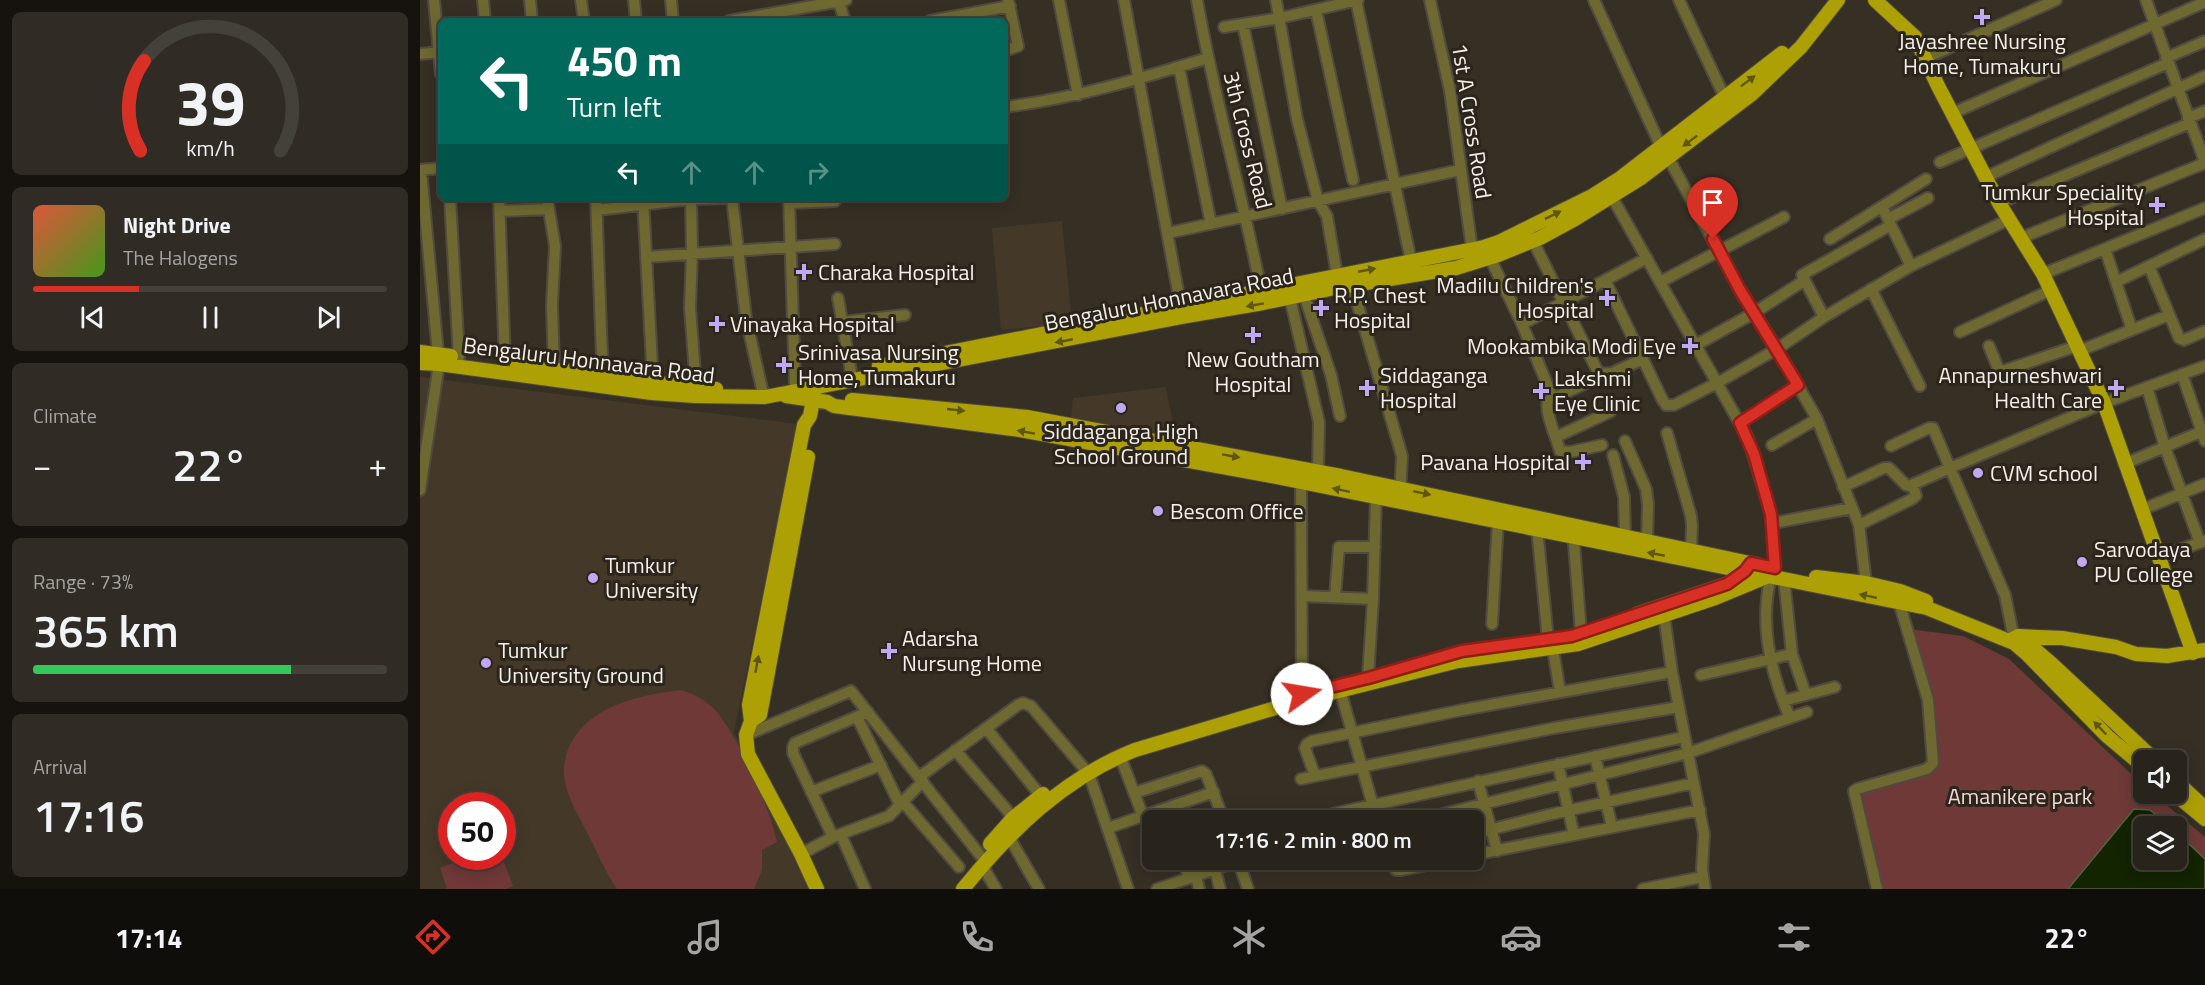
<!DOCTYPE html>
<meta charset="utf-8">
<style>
body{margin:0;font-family:"Titillium Web",sans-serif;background:#302b24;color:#f1f3f6;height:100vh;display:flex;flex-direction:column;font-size:22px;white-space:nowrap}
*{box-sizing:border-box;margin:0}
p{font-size:20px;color:#a5a4a3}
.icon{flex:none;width:33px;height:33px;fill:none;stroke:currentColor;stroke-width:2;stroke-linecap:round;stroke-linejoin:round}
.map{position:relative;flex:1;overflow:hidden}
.side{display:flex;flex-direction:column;gap:12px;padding:12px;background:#16130f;width:420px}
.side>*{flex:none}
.hud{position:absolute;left:18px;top:18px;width:570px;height:183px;border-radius:9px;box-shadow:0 3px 15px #0003,0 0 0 2px #44403a;background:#00695c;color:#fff;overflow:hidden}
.controls{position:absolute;left:1713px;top:750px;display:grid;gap:12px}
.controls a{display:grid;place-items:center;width:54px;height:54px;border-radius:9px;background:#28231b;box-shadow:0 3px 15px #0003,0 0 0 2px #44403a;font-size:30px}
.speed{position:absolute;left:18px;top:792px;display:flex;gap:12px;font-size:30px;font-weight:700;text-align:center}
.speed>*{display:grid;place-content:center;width:78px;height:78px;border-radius:50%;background:#28231b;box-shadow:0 3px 15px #0003,0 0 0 2px #44403a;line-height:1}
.speed .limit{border:9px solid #d22;background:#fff;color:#111}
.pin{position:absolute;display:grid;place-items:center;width:51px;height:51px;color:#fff;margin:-62px -26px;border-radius:50% 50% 50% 0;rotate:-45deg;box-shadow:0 0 6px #0007}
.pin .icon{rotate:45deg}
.me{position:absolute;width:66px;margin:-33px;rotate:77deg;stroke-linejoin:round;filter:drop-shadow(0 0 4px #0008)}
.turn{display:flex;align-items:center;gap:21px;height:126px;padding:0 30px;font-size:27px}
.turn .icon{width:78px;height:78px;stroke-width:2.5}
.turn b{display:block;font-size:42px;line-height:51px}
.lanes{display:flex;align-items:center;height:57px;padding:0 30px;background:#0003;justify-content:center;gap:30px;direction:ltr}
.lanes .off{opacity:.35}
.big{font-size:45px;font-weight:600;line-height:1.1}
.side .widget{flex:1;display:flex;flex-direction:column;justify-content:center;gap:9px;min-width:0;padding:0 21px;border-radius:9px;background:#302b24}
.side .dial{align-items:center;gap:0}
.dial svg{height:156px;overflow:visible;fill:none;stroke:#44403a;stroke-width:7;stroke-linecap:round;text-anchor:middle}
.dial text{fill:#f1f3f6;stroke:none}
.song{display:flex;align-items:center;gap:18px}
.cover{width:72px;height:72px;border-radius:9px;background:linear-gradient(135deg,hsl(10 70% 55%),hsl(100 70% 35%))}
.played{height:6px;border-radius:3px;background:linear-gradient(90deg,#d93025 30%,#44403a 30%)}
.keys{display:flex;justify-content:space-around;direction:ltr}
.heat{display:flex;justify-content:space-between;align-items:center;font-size:33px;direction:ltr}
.charge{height:9px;border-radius:4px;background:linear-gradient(90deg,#34c759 73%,#44403a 0)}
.trip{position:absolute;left:722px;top:810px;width:342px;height:60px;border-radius:9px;background:#28231b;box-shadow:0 3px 15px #0003,0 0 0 2px #44403a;font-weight:600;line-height:60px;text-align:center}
.tab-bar{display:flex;height:96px;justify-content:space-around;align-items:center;background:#100e0b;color:#a5a4a3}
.tab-bar .icon{width:42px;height:42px}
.tab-bar .active{color:#d93025}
.tab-bar b{font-size:27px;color:#f1f3f6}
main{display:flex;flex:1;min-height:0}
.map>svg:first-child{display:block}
</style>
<main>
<section class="side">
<div class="widget dial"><svg viewBox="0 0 100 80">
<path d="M14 69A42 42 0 1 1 86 69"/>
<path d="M14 69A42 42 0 0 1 16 23" stroke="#d93025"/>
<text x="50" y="56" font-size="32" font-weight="700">39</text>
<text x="50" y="72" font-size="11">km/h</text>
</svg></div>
<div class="widget">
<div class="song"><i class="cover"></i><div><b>Night Drive</b><p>The Halogens</p></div></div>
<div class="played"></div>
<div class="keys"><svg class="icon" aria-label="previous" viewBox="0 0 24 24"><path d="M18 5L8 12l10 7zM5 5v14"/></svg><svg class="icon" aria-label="pause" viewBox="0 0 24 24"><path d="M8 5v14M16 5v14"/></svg><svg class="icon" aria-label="next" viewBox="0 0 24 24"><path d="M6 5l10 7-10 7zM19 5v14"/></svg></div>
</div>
<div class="widget"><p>Climate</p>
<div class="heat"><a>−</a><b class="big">22°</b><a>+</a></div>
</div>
<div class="widget"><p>Range · 73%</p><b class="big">365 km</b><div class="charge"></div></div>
<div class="widget"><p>Arrival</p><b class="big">17:16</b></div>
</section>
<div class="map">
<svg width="1785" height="889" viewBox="0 0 1785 889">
<rect width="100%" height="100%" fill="#362f24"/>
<path fill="#443929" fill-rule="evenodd" d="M642,221L652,323L581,330L572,228Z
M0,377L378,424L314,732L389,889H0ZM32,806H82V856H32Z
M746,387L756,440L651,418L653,398Z"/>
<path fill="#6f3938" d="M1481,628L1543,636L1589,659L1723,785L1724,794H1733L1785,837V859L1757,833L1756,826H1749L1730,810L1714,809L1648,889H1457L1430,789L1512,767L1516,732Z
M262,690C276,695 287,701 297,712C320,741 349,806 357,842L342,850V870L334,889H197C186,873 178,854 169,836C159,816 142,790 144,767C151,709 216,695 262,690Z
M52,856L82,857L93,886L86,889H27L20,868Z"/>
<path fill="#122400" stroke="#566146" stroke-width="1.5" d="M1714,809L1730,810L1749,826H1724V860H1756L1757,833L1785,859V889H1648Z"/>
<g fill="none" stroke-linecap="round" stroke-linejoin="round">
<defs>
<path id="minor" d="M14,0L21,74
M63,0L65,21
M110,0L112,21
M161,0L164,21
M214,0L216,21
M251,0L253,21
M418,0L425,21
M639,0L658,95
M704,0L762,313
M777,0C794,98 822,193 841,290
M856,0L877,119L898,201L907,216L917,275
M936,0L991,261
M1010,0L1030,91L1052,249
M1174,0L1241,147
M1259,0L1305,98
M1726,0L1785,162
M896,10L933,180
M309,21L426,0
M510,21L590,6
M823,24L862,209
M804,27L860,18L938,0
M585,51L598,46L588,0
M0,54L21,52
M1506,58L1636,0
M1746,58L1785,41
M759,67L791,224
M585,107C656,98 719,79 788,58
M1533,113L1785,2
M1768,118L1785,111
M1248,157L1320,290L1357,349L1397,419L1439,525L1446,583
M1520,162L1748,63
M1566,177L1785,76
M1192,197L1328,438L1351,514L1355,568
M30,198L39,357
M79,198L85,363
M127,198L135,246L132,305L134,370
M176,198L183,383
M223,198L233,383
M271,198L272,253L270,308L276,387
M312,198L326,318L342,389
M369,198L375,383
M369,203L415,201
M1579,203L1770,123
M1462,207L1491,266
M177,210L271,199L312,198
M80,211L129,209
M1468,219L1508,198
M748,233L1040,170
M1601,238L1785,163
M1410,239L1506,179
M1117,249L1179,374L1177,378L1128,401C1124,412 1137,438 1140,451L1150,452L1182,445
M1685,249L1712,330
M226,257L415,244
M1070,258L1102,324L1133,398
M1729,266L1759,338L1764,340L1785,331
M1623,274L1785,208
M1185,280L1242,399L1246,405H1254L1297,383L1357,349L1404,317L1491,266L1590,219
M1240,282L1364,217
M1696,282L1785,239
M932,285L982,456L980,496
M1451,289L1500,386
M884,295L911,375L920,416
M418,298L431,372
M870,298L899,422L898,472
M1404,317L1382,275L1471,225
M423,322L485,315
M1102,324L1227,258
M1540,332L1631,290
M1274,346L1334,313L1385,280
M1569,346L1578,368L1583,371L1657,346
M1659,351L1749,315
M1179,374L1192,373L1223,359
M1762,374L1785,441
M1727,387L1745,447L1780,543
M1320,423L1378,385
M1247,433L1271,516L1272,526L1271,550
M1136,437L1190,412
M1205,441L1226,489L1228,504L1227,541
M1352,445L1397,419
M1193,455L1204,497L1205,536
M1704,464L1785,430
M881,483L882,694
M1423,487L1464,468H1469L1486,485L1489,486L1530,468L1513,428H1509L1471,446
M0,490L19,364L1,170L21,168
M1721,510L1785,484
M1353,523L1432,508
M1439,525L1492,499L1496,496L1493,485
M1117,528L1128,640
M1153,531L1161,633
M1738,557L1785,541
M1351,576C1339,623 1351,674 1370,718
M883,596L953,599
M915,597L919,547H955
M1243,608L1252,672L1284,834L1282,869L1285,889
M1072,624L1078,520
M1593,634L1585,595L1530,468L1684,403L1785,366
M1133,649L1140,692
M1372,654L1386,695
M1281,675L1372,654L1364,579
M948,678L953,599L956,497
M919,686L957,820
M1363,701L1415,687
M437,717L480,805
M566,728L620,795
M326,735L431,691L560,855
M535,750L598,823
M1175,756L1192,827
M1138,764L1154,835
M895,776L885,748L887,744L892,741L1042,710L1252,672
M499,777L598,705L603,703L611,706L669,774L708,889
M881,779L1134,728L1259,707
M1058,781L1077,851
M391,792L461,765
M714,793L782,771L786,774L804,820
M483,802L539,867
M912,814L1264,737
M723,816L794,792
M999,820L1268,753L1387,712
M688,828L723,816L700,756
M1053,834L1132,814L1274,783
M421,835L445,889
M413,837L373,753V747L375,743L448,712
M589,837L619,889
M381,854L413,837L469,816L503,781
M1053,855L1280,810
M762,860L770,878
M818,860L828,889
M970,860L976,870H981L1033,860
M562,865L576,889
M795,869L800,889
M776,876L779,889
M737,889L819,861
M1223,889L1282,877
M1457,889L1434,791L1437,789L1507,769L1513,763L1508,700L1479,602"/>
<path id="major" d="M1455,0L1495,37L1518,86L1579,203L1623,274L1684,403L1773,653
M0,352L31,356
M0,363L19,364L232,393L275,396L345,397L762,317L843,303L915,288L1036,268L1078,255L1120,238L1155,219L1221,178L1332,94L1381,47L1418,0
M97,365L238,383L296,389
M459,366L1064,247L1079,242L1172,196L1199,179L1362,53
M394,394L390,416L384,425L329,705L331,721L326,735L328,754L381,854L397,889
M366,396L407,402L414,406L600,430L857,477L1507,608L1594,643L1608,655L1687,736L1724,767
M432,400L607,417L921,476L1339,565
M1396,577L1446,583L1480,591L1506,601
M1217,614L1307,584L1317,578L1328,567
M1589,641L1598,636L1642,638L1696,647L1716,654L1747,656L1785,650
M1611,646L1632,664L1735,760
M331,721L340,715L341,710L388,457
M1756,781L1785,808
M1755,794L1785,819
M570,844L593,818L623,794
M543,889C590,831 644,778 715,750L879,701L1038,661L1158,644L1295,598L1351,575"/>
</defs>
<use href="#minor" stroke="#514a40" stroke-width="14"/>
<use href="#major" stroke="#514a40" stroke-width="16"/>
<use href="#minor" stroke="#6e6931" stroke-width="10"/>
<use href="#major" stroke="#aca004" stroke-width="14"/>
</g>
<defs><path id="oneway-solid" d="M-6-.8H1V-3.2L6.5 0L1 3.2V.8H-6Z" transform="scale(1.5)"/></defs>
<g fill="#5f5612">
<use href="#oneway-solid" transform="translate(1328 81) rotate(-37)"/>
<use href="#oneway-solid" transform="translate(1270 141) rotate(143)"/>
<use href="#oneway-solid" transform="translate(1133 215) rotate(-26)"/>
<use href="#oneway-solid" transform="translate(947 270) rotate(-11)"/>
<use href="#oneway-solid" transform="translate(835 305) rotate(170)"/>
<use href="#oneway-solid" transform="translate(644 341) rotate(169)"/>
<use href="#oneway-solid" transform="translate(536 410) rotate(6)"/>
<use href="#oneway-solid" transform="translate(606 432) rotate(-170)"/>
<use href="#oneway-solid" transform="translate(811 456) rotate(10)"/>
<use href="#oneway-solid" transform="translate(921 490) rotate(-168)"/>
<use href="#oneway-solid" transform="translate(1002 493) rotate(12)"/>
<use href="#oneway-solid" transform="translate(1236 554) rotate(-169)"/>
<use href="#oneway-solid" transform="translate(1448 596) rotate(-168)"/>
<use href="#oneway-solid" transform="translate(337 664) rotate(-79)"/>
<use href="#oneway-solid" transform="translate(1680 728) rotate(-134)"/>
</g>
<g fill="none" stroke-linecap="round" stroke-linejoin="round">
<defs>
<path id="route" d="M882,694L948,678L1042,651L1152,636L1307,584L1325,571L1331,563L1355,568L1351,514L1334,454L1320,423L1378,385L1320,290L1293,239"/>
</defs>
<use href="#route" stroke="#8d1f18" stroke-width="15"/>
<use href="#route" stroke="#d93025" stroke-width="10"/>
</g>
<g fill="#c1a8f3" stroke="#2c251b" stroke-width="2">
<path d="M1559 8h6v6h6v6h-6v6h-6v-6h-6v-6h6z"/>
<path d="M1734 196h6v6h6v6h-6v6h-6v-6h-6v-6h6z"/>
<path d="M381 263h6v6h6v6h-6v6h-6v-6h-6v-6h6z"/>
<path d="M1184 289h6v6h6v6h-6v6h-6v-6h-6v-6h6z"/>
<path d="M898 299h6v6h6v6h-6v6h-6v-6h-6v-6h6z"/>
<path d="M294 315h6v6h6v6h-6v6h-6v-6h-6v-6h6z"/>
<path d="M830 326h6v6h6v6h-6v6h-6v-6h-6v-6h6z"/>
<path d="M1267 337h6v6h6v6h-6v6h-6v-6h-6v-6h6z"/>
<path d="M361 356h6v6h6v6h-6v6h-6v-6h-6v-6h6z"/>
<path d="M944 379h6v6h6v6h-6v6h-6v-6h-6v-6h6z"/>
<path d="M1693 379h6v6h6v6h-6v6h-6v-6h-6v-6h6z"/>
<path d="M1118 382h6v6h6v6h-6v6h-6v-6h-6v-6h6z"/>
<circle cx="701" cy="408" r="6"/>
<path d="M1160 453h6v6h6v6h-6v6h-6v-6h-6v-6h6z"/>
<circle cx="1558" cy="473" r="6"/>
<circle cx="738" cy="511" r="6"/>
<circle cx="1662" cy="562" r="6"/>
<circle cx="173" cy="578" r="6"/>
<path d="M466 642h6v6h6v6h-6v6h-6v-6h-6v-6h6z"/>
<circle cx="66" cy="663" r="6"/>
</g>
<g text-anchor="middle" stroke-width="6" stroke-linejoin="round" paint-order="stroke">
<g font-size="22" fill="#f4f0e9" stroke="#2c251b" text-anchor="start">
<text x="1562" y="49" text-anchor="middle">Jayashree Nursing<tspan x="1562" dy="25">Home, Tumakuru</tspan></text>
<text x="1724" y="200" text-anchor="end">Tumkur Speciality<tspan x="1724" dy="25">Hospital</tspan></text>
<text x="398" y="280">Charaka Hospital</text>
<text x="1174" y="293" text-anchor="end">Madilu Children's<tspan x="1174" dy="25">Hospital</tspan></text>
<text x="914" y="303">R.P. Chest<tspan x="914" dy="25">Hospital</tspan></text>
<text x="310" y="332">Vinayaka Hospital</text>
<text x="1256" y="354" text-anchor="end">Mookambika Modi Eye</text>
<text x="378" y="360">Srinivasa Nursing<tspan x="378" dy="25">Home, Tumakuru</tspan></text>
<text x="833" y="367" text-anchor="middle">New Goutham<tspan x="833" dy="25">Hospital</tspan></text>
<text x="960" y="383">Siddaganga<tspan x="960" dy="25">Hospital</tspan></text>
<text x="1682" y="383" text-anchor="end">Annapurneshwari<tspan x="1682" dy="25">Health Care</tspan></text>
<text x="1134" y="386">Lakshmi<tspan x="1134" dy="25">Eye Clinic</tspan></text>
<text x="701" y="439" text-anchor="middle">Siddaganga High<tspan x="701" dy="25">School Ground</tspan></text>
<text x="1150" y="470" text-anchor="end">Pavana Hospital</text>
<text x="1570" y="481">CVM school</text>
<text x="750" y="519">Bescom Office</text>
<text x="1674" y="557">Sarvodaya<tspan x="1674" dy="25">PU College</tspan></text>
<text x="185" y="573">Tumkur<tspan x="185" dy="25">University</tspan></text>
<text x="482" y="646">Adarsha<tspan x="482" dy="25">Nursung Home</tspan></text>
<text x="78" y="658">Tumkur<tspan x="78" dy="25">University Ground</tspan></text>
</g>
<g font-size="22" fill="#f4f0e9" stroke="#2c251b">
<text transform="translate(1052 121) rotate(81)" y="8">1st A Cross Road</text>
<text transform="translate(828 140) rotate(76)" y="8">3th Cross Road</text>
<text transform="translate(749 299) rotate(-11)" y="8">Bengaluru Honnavara Road</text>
<text transform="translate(169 360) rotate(7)" y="8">Bengaluru Honnavara Road</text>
</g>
<g font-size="22" fill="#efd5d4" stroke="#2c251b">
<text x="1600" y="804">Amanikere park</text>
</g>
</g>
</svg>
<div class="controls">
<a><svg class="icon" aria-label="sound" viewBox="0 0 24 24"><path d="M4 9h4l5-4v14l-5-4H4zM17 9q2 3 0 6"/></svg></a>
<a><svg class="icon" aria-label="layers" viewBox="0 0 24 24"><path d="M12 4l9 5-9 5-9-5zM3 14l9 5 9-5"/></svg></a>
</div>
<div class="speed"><div class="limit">50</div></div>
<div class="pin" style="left:1293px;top:239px;background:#d93025"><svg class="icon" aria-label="arrive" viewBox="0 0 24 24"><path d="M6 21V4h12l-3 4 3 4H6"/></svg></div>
<svg class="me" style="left:882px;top:694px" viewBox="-20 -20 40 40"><circle r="19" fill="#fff"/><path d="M0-13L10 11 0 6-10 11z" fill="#d93025"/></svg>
<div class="trip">17:16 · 2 min · 800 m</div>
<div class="hud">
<div class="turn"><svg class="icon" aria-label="left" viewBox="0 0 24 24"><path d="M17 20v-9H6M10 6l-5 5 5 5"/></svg><div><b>450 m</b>Turn left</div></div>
<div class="lanes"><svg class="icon" aria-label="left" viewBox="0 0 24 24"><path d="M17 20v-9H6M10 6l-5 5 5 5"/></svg><svg class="icon off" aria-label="ahead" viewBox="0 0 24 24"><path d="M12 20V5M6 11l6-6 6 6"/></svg><svg class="icon off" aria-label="ahead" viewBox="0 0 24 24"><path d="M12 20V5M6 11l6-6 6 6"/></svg><svg class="icon off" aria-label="right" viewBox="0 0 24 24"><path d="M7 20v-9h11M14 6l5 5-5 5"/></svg></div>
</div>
</div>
</main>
<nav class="tab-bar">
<b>17:14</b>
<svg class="icon active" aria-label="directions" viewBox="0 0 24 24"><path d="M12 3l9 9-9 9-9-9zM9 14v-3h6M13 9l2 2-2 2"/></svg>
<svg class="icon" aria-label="music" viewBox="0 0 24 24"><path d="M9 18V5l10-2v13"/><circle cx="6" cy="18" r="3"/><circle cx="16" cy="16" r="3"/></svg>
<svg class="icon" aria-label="phone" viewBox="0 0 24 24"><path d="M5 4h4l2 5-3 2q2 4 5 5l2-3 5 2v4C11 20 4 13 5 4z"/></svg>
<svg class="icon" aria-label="climate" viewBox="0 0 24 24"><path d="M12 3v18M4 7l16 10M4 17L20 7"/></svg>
<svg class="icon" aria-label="car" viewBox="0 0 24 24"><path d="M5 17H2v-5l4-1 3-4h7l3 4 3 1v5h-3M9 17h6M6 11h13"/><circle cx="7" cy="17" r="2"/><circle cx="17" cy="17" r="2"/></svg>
<svg class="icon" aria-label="filters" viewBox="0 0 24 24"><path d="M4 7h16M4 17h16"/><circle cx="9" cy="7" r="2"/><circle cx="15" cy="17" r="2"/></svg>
<b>22°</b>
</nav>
